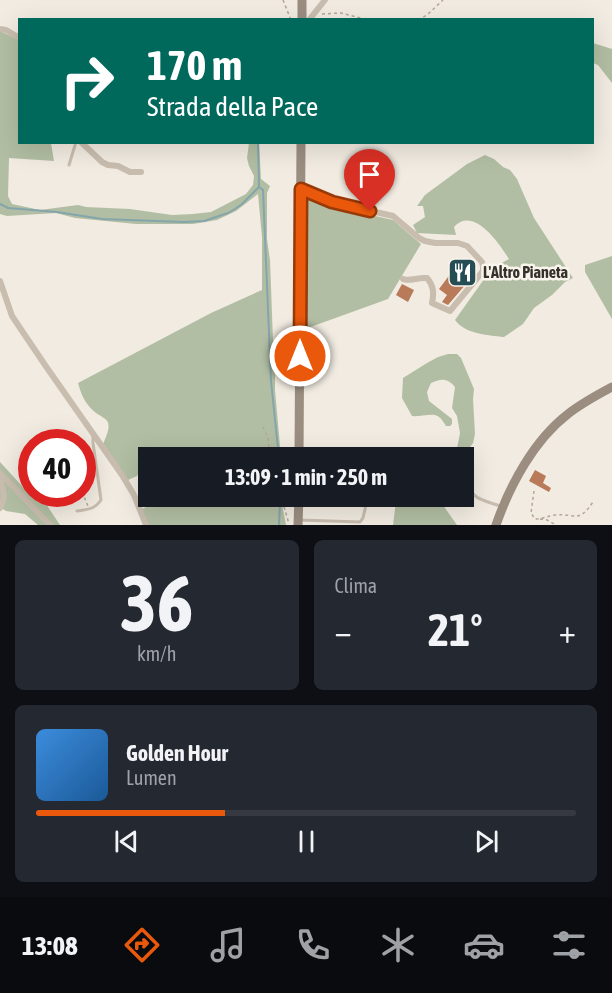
<!DOCTYPE html>
<html lang="it">
<meta charset="utf-8">
<style>
body{margin:0;font-family:"Asap Condensed",sans-serif;background:#242831;color:#f1f3f6;height:100vh;display:flex;flex-direction:column;font-size:22px;white-space:nowrap}
*{box-sizing:border-box;margin:0}
p{font-size:20px;color:#9ea1a6}
.icon{flex:none;width:33px;height:33px;fill:none;stroke:currentColor;stroke-width:2;stroke-linecap:round;stroke-linejoin:round}
.map{position:relative;height:525px;overflow:hidden}
.side{display:flex;flex-direction:column;gap:15px;padding:15px;background:#0d0f14;flex:1}
.side>*{flex:none}
.guide{position:absolute;left:18px;top:18px;width:576px;height:126px;border-radius:0px;box-shadow:0 6px 24px #0002;background:#00695c;color:#fff;overflow:hidden}
.speed{position:absolute;left:18px;top:429px;display:flex;gap:12px;font-size:30px;font-weight:700;text-align:center}
.speed>*{display:grid;place-content:center;width:78px;height:78px;border-radius:50%;background:#171b24;box-shadow:0 6px 24px #0002;line-height:1}
.speed .limit{border:9px solid #d22;background:#fff;color:#111}
.pin{position:absolute;display:grid;place-items:center;width:51px;height:51px;color:#fff;margin:-62px -26px;border-radius:50% 50% 50% 0;rotate:-45deg;box-shadow:0 0 6px #0007}
.pin .icon{rotate:45deg}
.me{position:absolute;width:66px;margin:-33px;rotate:0deg;stroke-linejoin:round;filter:drop-shadow(0 0 4px #0008)}
.turn{display:flex;align-items:center;gap:21px;height:126px;padding:0 30px;font-size:27px}
.turn .icon{width:78px;height:78px;stroke-width:2.5}
.turn b{display:block;font-size:42px;line-height:51px}
.big{font-size:45px;font-weight:700;line-height:1.1}
.side .card{flex:1;display:flex;flex-direction:column;justify-content:center;gap:9px;min-width:0;padding:0 21px;border-radius:9px;background:#242831}
.side .dial{align-items:center;gap:0}
.dial b{font-size:78px;line-height:1}
.song{display:flex;align-items:center;gap:18px}
.cover{width:72px;height:72px;border-radius:9px;background:linear-gradient(135deg,hsl(210 70% 55%),hsl(210 70% 35%))}
.played{height:6px;border-radius:3px;background:linear-gradient(90deg,#ea580c 35%,#363941 35%)}
.keys{display:flex;justify-content:space-around;direction:ltr}
.heat{display:flex;justify-content:space-between;align-items:center;font-size:33px;direction:ltr}
.side .tiles{flex:1;display:grid;gap:15px;grid-template-columns:1fr 1fr}
.card:last-child{grid-column:span 2}
.trip{position:absolute;left:138px;top:447px;width:336px;height:60px;border-radius:0px;background:#171b24;box-shadow:0 6px 24px #0002;font-weight:700;line-height:60px;text-align:center}
.tabs{display:flex;height:96px;justify-content:space-around;align-items:center;background:#090b0e;color:#9ea1a6}
.tabs .icon{width:42px;height:42px}
.tabs .selected{color:#ea580c}
.tabs b{font-size:27px;color:#f1f3f6}
.map>svg:first-child{display:block}
</style>
<div class="map">
<svg width="612" height="525" viewBox="0 0 612 525">
<rect width="100%" height="100%" fill="#f1ebe1"/>
<path fill="#b2bea3" d="M0,31L19,40L20,142L51,143L54,161L9,158L8,196L12,204L40,210L78,205L86,207L130,209L172,215L193,214L211,212L246,194L253,185L254,176L249,166L247,158L249,143H259L261,179L270,186L267,193V239L270,260L273,341L283,350L288,357L286,366L275,372V390L281,457L167,458L159,454L148,458V460L137,476L128,480L103,444C117,413 102,423 88,405C83,399 80,390 78,383L211,313L262,290V237L258,194L236,211L217,220L193,224H136L75,218L56,213L7,216L0,214Z
M593,43L612,49V83L598,65L593,63Z
M485,155L494,159L503,167L510,170L517,179L534,218L573,278L565,282L552,295L534,308L523,324L504,337C487,335 465,334 455,320L492,268L509,259C500,245 474,205 454,227L456,235L417,233L413,225L425,217L423,206H417L425,195L467,164Z
M304,195L335,207L393,220L421,244L388,299L305,329Z
M612,256V319L585,272V265Z
M448,354H457L461,358L474,389L473,399L475,434L473,443L463,457H453L456,453L460,433L457,416L452,408L455,387C448,378 441,378 431,383L427,392L429,401L452,419V424L450,426H446C444,423 442,419 439,417C434,412 420,417 412,416L402,398L403,378L427,363L438,357Z
M0,462L23,487L31,491L32,494H50L46,500L48,507L60,525H38L25,514L6,511L0,507Z
M175,497H277L282,504L286,525H148L142,509L148,506L175,499Z
M397,497H440L445,508L457,525H393L395,509Z"/>
<g fill="none" stroke-linecap="round" stroke-linejoin="round">
<path stroke="#84a5ab" stroke-width="2" d="M259,187L263,190L271,381L279,458
M0,204L8,208L57,212L102,219L184,222L204,221L228,213L235,209L242,204L259,187L258,142
M279,525L280,501"/>
</g>
<path fill="#b87a58" d="M457,265L467,271L461,280L466,284L448,305L442,302L447,295L439,289Z
M402,284L414,290L408,302L396,295Z
M535,470L546,476L543,483L551,488L549,492L529,481Z"/>
<g fill="none" stroke-linecap="round" stroke-linejoin="round">
<path stroke="#b4a799" stroke-width="1.5" stroke-dasharray="3 3" stroke-linecap="butt" d="M283,0L291,20
M322,14L341,13L368,20
M418,20L427,15L443,0
M263,427L268,438L270,458
M534,491L531,513L535,519C542,519 548,516 555,515C576,513 578,524 593,502
M82,492L88,506
M279,496L283,503L289,524
M540,519L547,520L556,525"/>
<path stroke="#c8bdae" stroke-width="3" d="M69,165L76,142
M383,458L384,455
M466,477C471,500 480,499 500,506
M77,511C88,509 94,510 101,500L93,443V434
M300,520L360,522L363,518L368,496"/>
<path stroke="#c8bdae" stroke-width="6" d="M309,20L325,0
M0,29L6,30L20,38
M81,142L102,162L108,165L118,166L130,172H141
M301,189L332,202L393,216L419,238L425,241L435,243H458L467,246L482,262L483,267V271L450,311L432,303C434,293 434,286 427,278C418,277 409,282 403,279
M0,281L12,316L45,365L122,475L134,495L146,525
M0,473L50,525
M0,480C4,491 6,497 0,508"/>
<path stroke="#9b8d80" stroke-width="9" d="M302,20V0
M299,458L301,142
M298,525L299,496
M496,525C510,485 534,440 568,414C582,403 597,395 612,387"/>
</g>
<g fill="none" stroke-linecap="round" stroke-linejoin="round">
<defs>
<path id="route" d="M300,356L301,189L332,202L370,211"/>
</defs>
<use href="#route" stroke="#983908" stroke-width="15"/>
<use href="#route" stroke="#ea580c" stroke-width="10"/>
</g>
<defs>
<symbol id="restaurant-square" viewBox="-11 -11 22 22"><rect x="-9" y="-9" width="18" height="18" rx="4" fill="#264c54" stroke="#f9f5ed"/><path d="M-5-6h1v4h1v-4h1v4h1v-4h1v5L-1.5 .5V6h-2V.5L-5-1ZM5-6V6H3V1.5H1.5Q1.5-4 5-6Z" fill="#fff"/></symbol>
</defs>
<g fill-rule="evenodd">
<use href="#restaurant-square" x="446" y="256" width="33" height="33"/>
</g>
<g text-anchor="middle" stroke-width="5" stroke-linejoin="round" paint-order="stroke">
<g font-size="16" font-weight="bold" fill="#37312c" stroke="#f9f5ed" text-anchor="start">
<text x="483" y="278">L'Altro Pianeta</text>
</g>
</g>
</svg>
<div class="speed"><div class="limit">40</div></div>
<div class="pin" style="left:370px;top:211px;background:#d93025"><svg class="icon" aria-label="arrive" viewBox="0 0 24 24"><path d="M6 21V4h12l-3 4 3 4H6"/></svg></div>
<svg class="me" style="left:300px;top:356px" viewBox="-20 -20 40 40"><circle r="17" fill="#ea580c" stroke="#fff" stroke-width="3"/><path d="M0-11L8 9 0 5-8 9z" fill="#fff"/></svg>
<div class="trip">13:09 · 1 min · 250 m</div>
<div class="guide">
<div class="turn"><svg class="icon" aria-label="right" viewBox="0 0 24 24"><path d="M7 20v-9h11M14 6l5 5-5 5"/></svg><div><b>170 m</b>Strada della Pace</div></div>
</div>
</div>
<section class="side">
<div class="tiles">
<div class="card dial"><b>36</b><p>km/h</p></div>
<div class="card"><p>Clima</p>
<div class="heat"><a>−</a><b class="big">21°</b><a>+</a></div>
</div>
<div class="card">
<div class="song"><i class="cover"></i><div><b>Golden Hour</b><p>Lumen</p></div></div>
<div class="played"></div>
<div class="keys"><svg class="icon" aria-label="previous" viewBox="0 0 24 24"><path d="M18 5L8 12l10 7zM5 5v14"/></svg><svg class="icon" aria-label="pause" viewBox="0 0 24 24"><path d="M8 5v14M16 5v14"/></svg><svg class="icon" aria-label="next" viewBox="0 0 24 24"><path d="M6 5l10 7-10 7zM19 5v14"/></svg></div>
</div>
</div>
</section>
<nav class="tabs">
<b>13:08</b>
<svg class="icon selected" aria-label="directions" viewBox="0 0 24 24"><path d="M12 3l9 9-9 9-9-9zM9 14v-3h6M13 9l2 2-2 2"/></svg>
<svg class="icon" aria-label="music" viewBox="0 0 24 24"><path d="M9 18V5l10-2v13"/><circle cx="6" cy="18" r="3"/><circle cx="16" cy="16" r="3"/></svg>
<svg class="icon" aria-label="phone" viewBox="0 0 24 24"><path d="M5 4h4l2 5-3 2q2 4 5 5l2-3 5 2v4C11 20 4 13 5 4z"/></svg>
<svg class="icon" aria-label="climate" viewBox="0 0 24 24"><path d="M12 3v18M4 7l16 10M4 17L20 7"/></svg>
<svg class="icon" aria-label="car" viewBox="0 0 24 24"><path d="M5 17H2v-5l4-1 3-4h7l3 4 3 1v5h-3M9 17h6M6 11h13"/><circle cx="7" cy="17" r="2"/><circle cx="17" cy="17" r="2"/></svg>
<svg class="icon" aria-label="filters" viewBox="0 0 24 24"><path d="M4 7h16M4 17h16"/><circle cx="9" cy="7" r="2"/><circle cx="15" cy="17" r="2"/></svg>
</nav>
